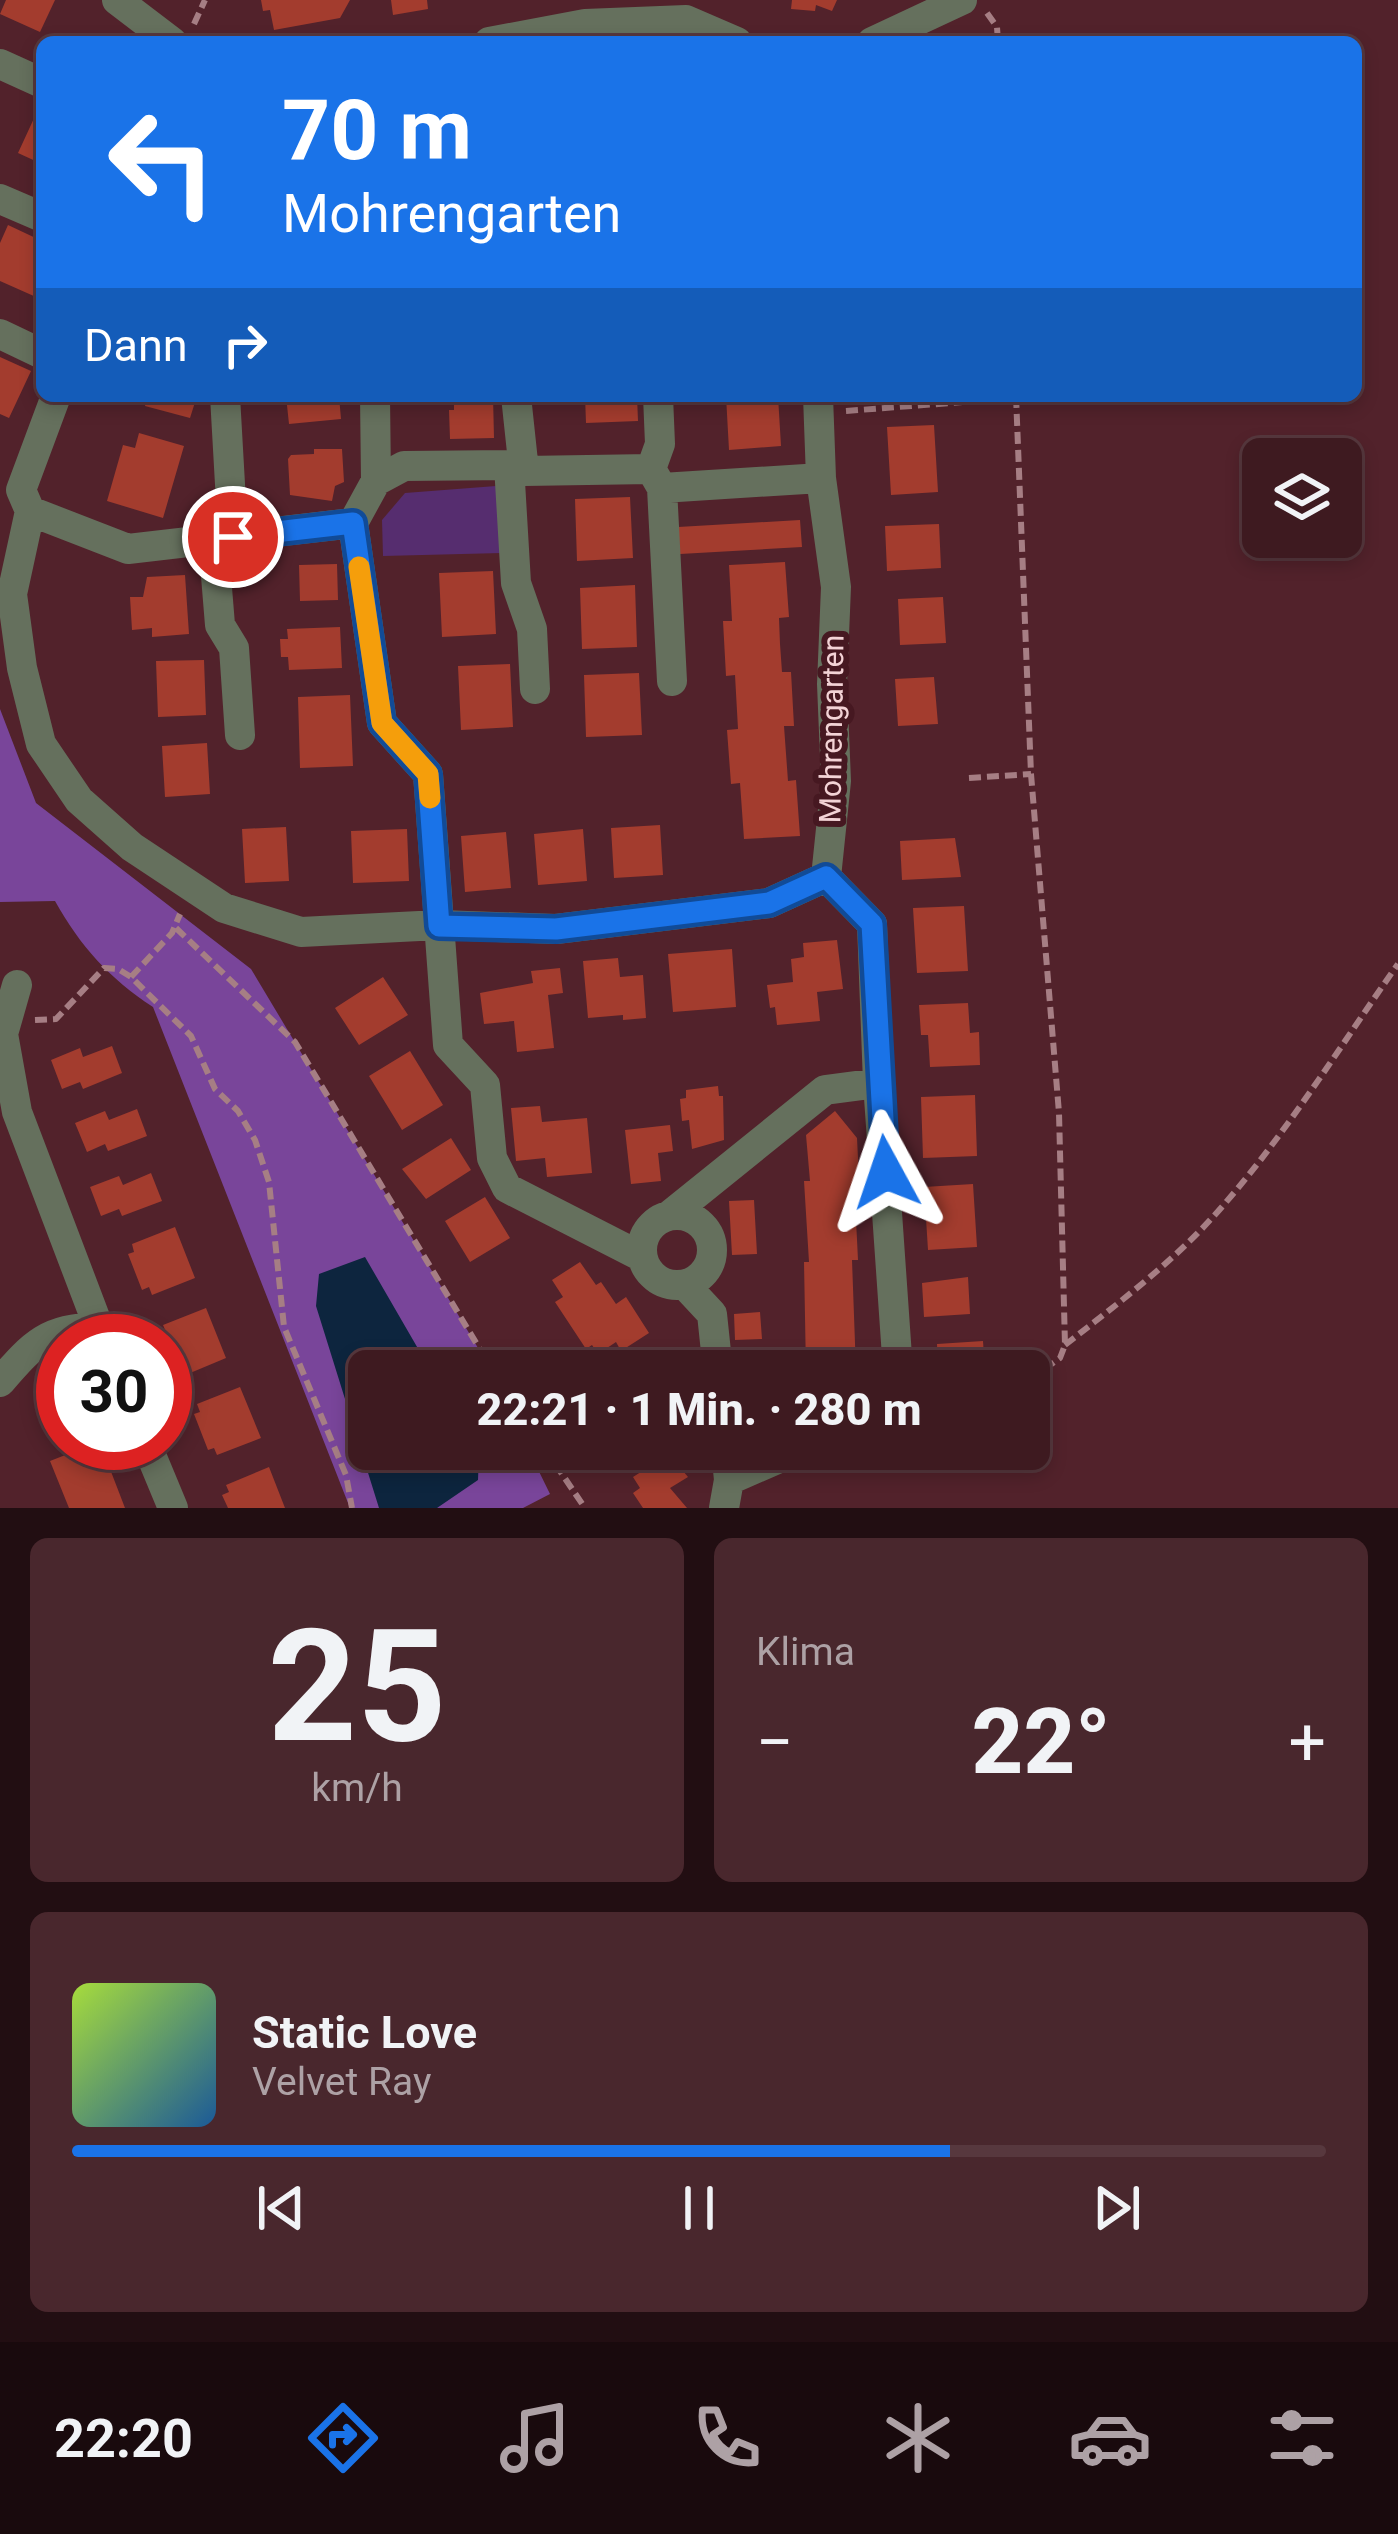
<!DOCTYPE html>
<html lang="de">
<meta charset="utf-8">
<style>
body{margin:0;font-family:Roboto,sans-serif;background:#49272d;color:#f1f3f6;height:100vh;display:flex;flex-direction:column;font-size:45px;white-space:nowrap}
*{box-sizing:border-box;margin:0}
p{font-size:39px;color:#ada1a5}
.icon{flex:none;width:66px;height:66px;fill:none;stroke:currentColor;stroke-width:2;stroke-linecap:round;stroke-linejoin:round}
.map{position:relative;height:1508px;overflow:hidden}
.panel{display:flex;flex-direction:column;gap:30px;padding:30px;background:#220e12;flex:1}
.panel>*{flex:none}
.hud{position:absolute;left:36px;top:36px;width:1326px;height:366px;border-radius:18px;box-shadow:0 6px 18px #0003,0 0 0 3px #57383e;background:#1a73e8;color:#fff;overflow:hidden}
.fabs{position:absolute;left:1242px;top:438px;display:grid;gap:24px}
.fabs a{display:grid;place-items:center;width:120px;height:120px;border-radius:18px;background:#3e1a20;box-shadow:0 6px 18px #0003,0 0 0 3px #57383e;font-size:60px}
.speed{position:absolute;left:36px;top:1314px;display:flex;gap:24px;font-size:60px;font-weight:700;text-align:center}
.speed>*{display:grid;place-content:center;width:156px;height:156px;border-radius:50%;background:#3e1a20;box-shadow:0 6px 18px #0003,0 0 0 3px #57383e;line-height:1}
.speed .limit{border:18px solid #d22;background:#fff;color:#111}
.pin{position:absolute;display:grid;place-items:center;width:102px;height:102px;color:#fff;margin:-51px;border:6px solid #fff;border-radius:50%;box-shadow:0 3px 12px #0007}
.me{position:absolute;width:132px;margin:-66px;rotate:355deg;stroke-linejoin:round;filter:drop-shadow(0 0 9px #0008)}
.turn{display:flex;align-items:center;gap:42px;height:252px;padding:0 48px;font-size:54px}
.turn .icon{width:156px;height:156px;stroke-width:2.5}
.turn b{display:block;font-size:84px;line-height:102px}
.then{display:flex;align-items:center;height:114px;padding:0 48px;background:#0003;gap:24px;font-size:45px}
.big{font-size:90px;font-weight:800;line-height:1.1}
.panel .card{flex:1;display:flex;flex-direction:column;justify-content:center;gap:18px;min-width:0;padding:0 42px;border-radius:18px;background:#49272d}
.panel .dial{align-items:center;gap:0}
.dial b{font-size:156px;line-height:1}
.song{display:flex;align-items:center;gap:36px}
.cover{width:144px;height:144px;border-radius:18px;background:linear-gradient(135deg,hsl(80 70% 55%),hsl(210 70% 35%))}
.played{height:12px;border-radius:6px;background:linear-gradient(90deg,#1a73e8 70%,#57383e 70%)}
.keys{display:flex;justify-content:space-around;direction:ltr}
.heat{display:flex;justify-content:space-between;align-items:center;font-size:66px;direction:ltr}
.panel .tiles{flex:1;display:grid;gap:30px;grid-template-columns:1fr 1fr}
.card:last-child{grid-column:span 2}
.trip{position:absolute;left:348px;top:1350px;width:702px;height:120px;border-radius:18px;background:#3e1a20;box-shadow:0 6px 18px #0003,0 0 0 3px #57383e;font-weight:800;line-height:120px;text-align:center}
.tabs{display:flex;height:192px;justify-content:space-around;align-items:center;background:#190a0d;color:#ada1a5}
.tabs .icon{width:84px;height:84px}
.tabs .selected{color:#1a73e8}
.tabs b{font-size:54px;color:#f1f3f6}
.map>svg:first-child{display:block}
</style>
<div class="map">
<svg width="1398" height="1508" viewBox="0 0 1398 1508">
<rect width="100%" height="100%" fill="#52222b"/>
<path fill="#562d6f" d="M496,486L502,553L383,556L382,520L405,493Z"/>
<path fill="#79459a" d="M0,709L36,803L251,969L484,1358L491,1371H369V1449H528L550,1494L523,1508H350L153,1007C110,979 80,946 55,901L0,902Z"/>
<path fill="#0d253e" d="M365,1257L431,1371H369V1449H477L479,1452L478,1480L437,1508H379L316,1306L319,1274Z"/>
<path fill="#a33c2e" d="M6,0H55L40,32L0,14Z
M261,0H350L340,18L274,30L270,10L263,11Z
M391,0H427L428,9L393,15Z
M792,0H837L832,11L816,5L815,11L791,9Z
M42,101V164L18,153Z
M8,225L42,241V284L36,297L0,281V243Z
M0,357L31,371L9,418L0,414Z
M147,396H197L190,418L145,406Z
M286,396H339L341,419L289,424Z
M454,396H493L494,438L450,439L449,410H454Z
M585,396H637L638,421L586,423Z
M726,396H778L781,446L729,450Z
M934,425L938,492L891,495L887,427Z
M139,433L184,446L163,518L107,501L123,445L135,448Z
M314,449H342L344,482L335,486L332,501L290,495L288,459L291,455L314,454Z
M630,497L633,558L577,561L575,499Z
M800,520L802,547L680,554L678,527Z
M939,524L941,568L887,571L885,526Z
M785,562L789,617L779,618L780,644L782,672H791L794,726H784L788,781L796,780L800,836L744,839L740,783L731,784L727,730L738,729L735,675L726,676L723,621H732L729,565Z
M337,564L338,600L300,601L299,565Z
M493,571L496,634L442,637L439,573Z
M185,575L189,634L152,637V628L132,630L130,597H143L147,577Z
M635,585L637,647L582,649L580,588Z
M943,597L946,643L900,645L898,599Z
M340,627L342,668L289,670L288,657H281L280,639H288L287,629Z
M204,660L206,715L158,717L156,661Z
M510,664L513,727L461,730L458,666Z
M639,673L642,735L586,737L584,675Z
M934,677L938,724L898,726L895,679Z
M350,695L353,766L300,768L298,697Z
M207,743L210,794L165,797L162,746Z
M660,825L663,875L614,878L611,828Z
M286,827L289,881L245,883L242,829Z
M407,829L409,881L353,883L351,831Z
M583,829L587,881L538,885L534,834Z
M506,832L511,888L465,892L461,836Z
M955,838L961,877L902,880L900,841Z
M964,906L968,971L917,973L913,908Z
M837,940L843,989L817,992L820,1021L777,1025L775,1007L770,1008L767,985L793,982L791,959L804,957L803,943Z
M732,949L736,1007L673,1012L668,954Z
M618,958L620,977L643,975L646,1018L623,1020V1015L588,1018L583,961Z
M560,968L563,993L548,995L554,1048L517,1052L514,1021L484,1024L480,993L533,983L531,971Z
M383,977L408,1015L359,1045L335,1008Z
M968,1003L970,1033L979,1032L980,1065L930,1067L928,1035H921L919,1005Z
M112,1046L122,1073L83,1089L80,1082L62,1089L51,1060L80,1048L83,1057Z
M410,1051L443,1105L402,1130L369,1076Z
M718,1086L719,1096H723L724,1140L692,1149L689,1120L682,1121L680,1099L686,1098V1090Z
M975,1095L977,1156L923,1158L921,1097Z
M540,1106L542,1122L587,1118L592,1173L547,1177L545,1158L516,1161L511,1108Z
M137,1109L147,1136L108,1151L105,1144L87,1152L75,1123L105,1111L109,1120Z
M835,1111L857,1138L859,1178L854,1179L858,1260H852L856,1371H806L804,1262H809L804,1181H810L806,1135Z
M670,1125L673,1151L658,1153L661,1181L631,1184L625,1130Z
M451,1138L471,1170L426,1199L402,1169Z
M151,1173L162,1201L122,1216L119,1209L101,1216L90,1187L119,1176L123,1185Z
M973,1184L977,1247L928,1250L924,1187Z
M485,1197L510,1238L470,1262L445,1221Z
M754,1200L757,1254L732,1255L729,1201Z
M175,1227L195,1278L152,1295L149,1287L142,1290L128,1254L134,1252L132,1244Z
M580,1262L596,1285L601,1282L616,1304L626,1297L649,1333L621,1351L616,1342L598,1354L592,1345L586,1349L555,1302L563,1297L552,1280Z
M968,1277L970,1314L924,1317L922,1283Z
M206,1308L226,1358L183,1376L180,1368L173,1371L165,1341L159,1335L166,1332L163,1325Z
M760,1312L762,1339L735,1340L734,1314Z
M983,1341L985,1371H938L937,1344Z
M240,1387L261,1438L217,1455L214,1448L208,1450L194,1414L200,1412L197,1404Z
M96,1443H100L125,1508H69L50,1461Z
M669,1454L688,1477L670,1488L687,1508H643L633,1493L640,1488L633,1477Z
M269,1467L285,1508H228L222,1495L229,1492L226,1485Z"/>
<g fill="none" stroke-linecap="round" stroke-linejoin="round">
<path stroke="#a67e84" stroke-width="6" stroke-dasharray="12 6" stroke-linecap="butt" d="M987,13L997,27L998,42
M194,24L205,0
M1016,396L1031,774L1059,1113L1065,1345L1060,1358L1029,1380
M846,411L1016,398
M969,778L1031,774
M176,928L295,1042L493,1371
M131,977L172,933L180,914
M35,1020L56,1019L104,968L118,969L131,977L191,1036L215,1089L238,1111L255,1140L269,1182L284,1327L346,1475L352,1508
M1065,1345C1116,1305 1168,1266 1212,1218C1282,1141 1338,1049 1398,964
M545,1449L585,1508"/>
<path stroke="#65705d" stroke-width="30" d="M117,0L172,42
M489,42L585,24L686,20L737,42
M872,42L962,0
M0,64L42,83
M0,199L42,217
M0,334L42,354
M56,396L21,490L30,511L12,594L22,668L41,744L79,800L132,847L224,908L301,932L439,925L556,929L769,903L826,877L836,781L832,684L836,587L821,478L818,396
M225,396L233,537
M375,396L376,481
M516,396L524,471
M509,465L516,583L532,629L535,689
M651,469L660,444L658,396
M662,488L672,681
M30,511L128,549L353,523L376,481L404,466L509,465L524,471L651,469L662,488L821,478
M353,523L382,723L428,774L448,1045L485,1085L492,1158L507,1188L642,1257
M213,539L220,625L234,648L240,735
M826,877L872,924L878,1083L898,1371
M17,985L3,1034L17,1112L104,1341
M642 1250a35 35 0 1 1 70 0a35 35 0 1 1-70 0Z
M670,1215L825,1090L878,1083
M685,1285L712,1314L718,1371
M0,1382C34,1343 46,1329 99,1327
M146,1443L173,1508
M729,1480L800,1449
M724,1508L729,1480L726,1449"/>
</g>
<g fill="none" stroke-linecap="round" stroke-linejoin="round">
<defs>
<path id="route" d="M233,537L353,523L382,723L428,774L439,926L556,929L769,903L826,877L872,924L886,1172"/>
</defs>
<use href="#route" stroke="#114b97" stroke-width="30"/>
<use href="#route" stroke="#1a73e8" stroke-width="21"/>
<path stroke="#f59e0b" stroke-width="21" d="M359,567L382,723L428,774L430,798"/>
</g>
<g text-anchor="middle" stroke-width="12" stroke-linejoin="round" paint-order="stroke">
<g font-size="30" fill="#f3d3d6" stroke="#461821">
<text transform="translate(832 729) rotate(-89)" y="10">Mohrengarten</text>
</g>
</g>
</svg>
<div class="fabs">
<a><svg class="icon" aria-label="layers" viewBox="0 0 24 24"><path d="M12 4l9 5-9 5-9-5zM3 14l9 5 9-5"/></svg></a>
</div>
<div class="speed"><div class="limit">30</div></div>
<div class="pin" style="left:233px;top:537px;background:#d93025"><svg class="icon" aria-label="arrive" viewBox="0 0 24 24"><path d="M6 21V4h12l-3 4 3 4H6"/></svg></div>
<svg class="me" style="left:886px;top:1172px" viewBox="-20 -20 40 40"><path d="M0-17L14 15 0 8-14 15z" fill="#1a73e8" stroke="#fff" stroke-width="4"/></svg>
<div class="trip">22:21 · 1 Min. · 280 m</div>
<div class="hud">
<div class="turn"><svg class="icon" aria-label="left" viewBox="0 0 24 24"><path d="M17 20v-9H6M10 6l-5 5 5 5"/></svg><div><b>70 m</b>Mohrengarten</div></div>
<div class="then">Dann<svg class="icon" aria-label="right" viewBox="0 0 24 24"><path d="M7 20v-9h11M14 6l5 5-5 5"/></svg></div>
</div>
</div>
<section class="panel">
<div class="tiles">
<div class="card dial"><b>25</b><p>km/h</p></div>
<div class="card"><p>Klima</p>
<div class="heat"><a>−</a><b class="big">22°</b><a>+</a></div>
</div>
<div class="card">
<div class="song"><i class="cover"></i><div><b>Static Love</b><p>Velvet Ray</p></div></div>
<div class="played"></div>
<div class="keys"><svg class="icon" aria-label="previous" viewBox="0 0 24 24"><path d="M18 5L8 12l10 7zM5 5v14"/></svg><svg class="icon" aria-label="pause" viewBox="0 0 24 24"><path d="M8 5v14M16 5v14"/></svg><svg class="icon" aria-label="next" viewBox="0 0 24 24"><path d="M6 5l10 7-10 7zM19 5v14"/></svg></div>
</div>
</div>
</section>
<nav class="tabs">
<b>22:20</b>
<svg class="icon selected" aria-label="directions" viewBox="0 0 24 24"><path d="M12 3l9 9-9 9-9-9zM9 14v-3h6M13 9l2 2-2 2"/></svg>
<svg class="icon" aria-label="music" viewBox="0 0 24 24"><path d="M9 18V5l10-2v13"/><circle cx="6" cy="18" r="3"/><circle cx="16" cy="16" r="3"/></svg>
<svg class="icon" aria-label="phone" viewBox="0 0 24 24"><path d="M5 4h4l2 5-3 2q2 4 5 5l2-3 5 2v4C11 20 4 13 5 4z"/></svg>
<svg class="icon" aria-label="climate" viewBox="0 0 24 24"><path d="M12 3v18M4 7l16 10M4 17L20 7"/></svg>
<svg class="icon" aria-label="car" viewBox="0 0 24 24"><path d="M5 17H2v-5l4-1 3-4h7l3 4 3 1v5h-3M9 17h6M6 11h13"/><circle cx="7" cy="17" r="2"/><circle cx="17" cy="17" r="2"/></svg>
<svg class="icon" aria-label="filters" viewBox="0 0 24 24"><path d="M4 7h16M4 17h16"/><circle cx="9" cy="7" r="2"/><circle cx="15" cy="17" r="2"/></svg>
</nav>
